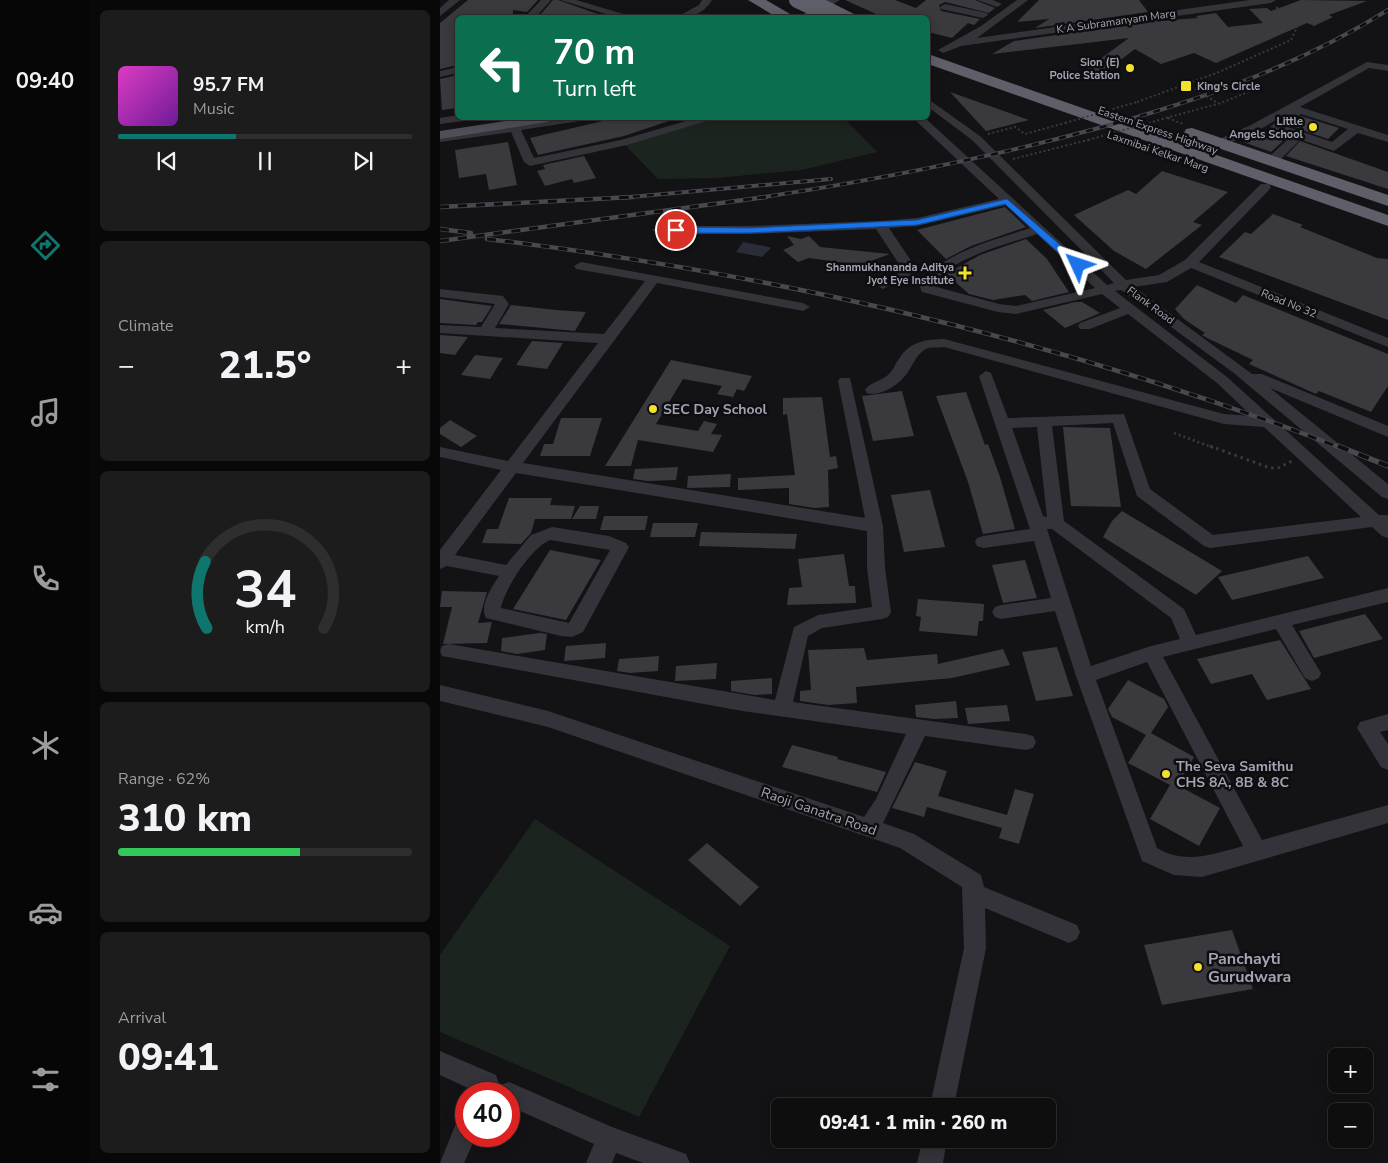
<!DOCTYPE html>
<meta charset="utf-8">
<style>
body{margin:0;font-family:"Nunito Sans",sans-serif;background:#1c1c1d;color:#f1f3f6;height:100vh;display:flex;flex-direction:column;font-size:19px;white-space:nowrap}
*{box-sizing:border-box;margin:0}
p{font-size:16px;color:#9b9c9e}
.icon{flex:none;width:28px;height:28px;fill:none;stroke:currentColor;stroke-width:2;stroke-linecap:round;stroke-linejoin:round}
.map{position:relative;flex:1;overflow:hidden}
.panel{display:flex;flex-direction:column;gap:10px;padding:10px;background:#080808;width:350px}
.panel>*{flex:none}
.banner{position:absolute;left:15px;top:15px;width:475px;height:105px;border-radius:8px;box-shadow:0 2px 12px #0003,0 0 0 1px #2e2e2f;background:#0b6e4f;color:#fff;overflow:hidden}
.tools{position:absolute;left:888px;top:1048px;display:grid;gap:10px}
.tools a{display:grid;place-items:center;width:45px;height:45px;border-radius:8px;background:#0e0e0f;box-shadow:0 2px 12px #0003,0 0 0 1px #2e2e2f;font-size:25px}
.speed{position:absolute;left:15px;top:1082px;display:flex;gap:10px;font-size:25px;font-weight:700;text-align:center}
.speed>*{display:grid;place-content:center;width:65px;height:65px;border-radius:50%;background:#0e0e0f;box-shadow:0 2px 12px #0003,0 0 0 1px #2e2e2f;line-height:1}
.speed .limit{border:8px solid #d22;background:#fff;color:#111}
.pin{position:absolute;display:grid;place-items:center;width:42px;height:42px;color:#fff;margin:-21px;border:2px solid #fff;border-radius:50%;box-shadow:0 1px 5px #0007}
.me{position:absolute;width:55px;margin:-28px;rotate:312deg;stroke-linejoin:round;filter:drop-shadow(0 0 4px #0008)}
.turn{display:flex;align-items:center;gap:18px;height:105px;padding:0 15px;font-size:22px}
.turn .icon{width:65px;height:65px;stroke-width:2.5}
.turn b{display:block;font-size:35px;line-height:42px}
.big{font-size:38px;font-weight:800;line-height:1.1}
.panel .widget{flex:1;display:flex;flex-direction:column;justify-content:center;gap:8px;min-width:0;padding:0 18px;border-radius:8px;background:#1c1c1d}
.panel .dial{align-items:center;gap:0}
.dial svg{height:130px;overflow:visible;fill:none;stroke:#2e2e2f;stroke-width:7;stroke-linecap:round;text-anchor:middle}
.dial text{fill:#f1f3f6;stroke:none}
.song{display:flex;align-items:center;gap:15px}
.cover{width:60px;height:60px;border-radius:8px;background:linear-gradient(135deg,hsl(310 70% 55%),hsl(280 70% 35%))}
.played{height:5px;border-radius:2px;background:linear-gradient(90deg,#0f766e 40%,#2e2e2f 40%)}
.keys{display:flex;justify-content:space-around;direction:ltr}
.heat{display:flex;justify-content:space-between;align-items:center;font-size:28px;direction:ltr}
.charge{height:8px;border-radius:4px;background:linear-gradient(90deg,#34c759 62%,#2e2e2f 0)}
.trip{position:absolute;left:331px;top:1098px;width:285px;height:50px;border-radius:8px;background:#0e0e0f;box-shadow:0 2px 12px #0003,0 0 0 1px #2e2e2f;font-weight:800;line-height:50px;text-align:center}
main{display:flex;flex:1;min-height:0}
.dock{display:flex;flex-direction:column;width:90px;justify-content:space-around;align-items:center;background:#060606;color:#9b9c9e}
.dock .icon{width:35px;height:35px}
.dock .selected{color:#0f766e}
.dock b{font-size:22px;color:#f1f3f6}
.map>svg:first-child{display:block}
</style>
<main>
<nav class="dock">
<b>09:40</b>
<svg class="icon selected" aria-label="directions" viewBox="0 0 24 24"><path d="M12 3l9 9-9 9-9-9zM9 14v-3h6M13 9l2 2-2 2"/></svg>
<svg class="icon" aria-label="music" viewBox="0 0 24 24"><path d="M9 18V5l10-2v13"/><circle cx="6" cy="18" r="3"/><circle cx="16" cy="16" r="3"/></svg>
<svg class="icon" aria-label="phone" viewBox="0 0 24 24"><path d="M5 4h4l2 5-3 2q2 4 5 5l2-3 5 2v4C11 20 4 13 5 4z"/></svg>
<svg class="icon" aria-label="climate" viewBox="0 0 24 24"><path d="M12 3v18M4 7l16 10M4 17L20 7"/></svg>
<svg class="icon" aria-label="car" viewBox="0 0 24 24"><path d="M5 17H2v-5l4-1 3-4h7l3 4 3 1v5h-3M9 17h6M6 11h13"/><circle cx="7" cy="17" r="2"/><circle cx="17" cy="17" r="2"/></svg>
<svg class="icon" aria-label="filters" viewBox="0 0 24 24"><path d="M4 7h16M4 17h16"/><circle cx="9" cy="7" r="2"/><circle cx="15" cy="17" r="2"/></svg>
</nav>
<section class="panel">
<div class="widget">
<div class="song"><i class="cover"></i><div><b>95.7 FM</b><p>Music</p></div></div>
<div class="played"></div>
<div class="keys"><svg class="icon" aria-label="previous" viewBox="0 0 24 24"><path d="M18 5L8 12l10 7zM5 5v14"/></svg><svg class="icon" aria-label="pause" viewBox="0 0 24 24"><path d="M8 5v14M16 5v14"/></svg><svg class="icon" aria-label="next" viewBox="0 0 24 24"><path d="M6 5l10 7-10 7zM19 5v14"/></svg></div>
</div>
<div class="widget"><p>Climate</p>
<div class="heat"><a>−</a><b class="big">21.5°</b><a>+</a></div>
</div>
<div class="widget dial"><svg viewBox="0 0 100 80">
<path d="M14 69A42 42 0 1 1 86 69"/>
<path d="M14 69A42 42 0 0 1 13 28" stroke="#0f766e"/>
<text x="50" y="56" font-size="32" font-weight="700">34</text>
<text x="50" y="72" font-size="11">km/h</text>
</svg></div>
<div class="widget"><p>Range · 62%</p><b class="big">310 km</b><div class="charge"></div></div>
<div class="widget"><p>Arrival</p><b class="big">09:41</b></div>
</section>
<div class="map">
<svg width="948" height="1163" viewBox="0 0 948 1163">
<rect width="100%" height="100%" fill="#131214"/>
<path fill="#1c241f" d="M259,118H404L437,152L362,170L277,178L218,179L185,145L196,139Z
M95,819L290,946L199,1117L0,1032V955Z"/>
<path fill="#282d37" d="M303,242L329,247L331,248L322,257L296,252Z"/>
<path fill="#3a393e" d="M28,0H98L87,12L73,10V18H18V65L0,69V23Z
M113,0H118L169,18H114L100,15Z
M405,0H455L476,8L486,0H535L555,8L549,13L505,2L499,5L501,11L540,19L534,25L528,23L512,38L488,32V18H445Z
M599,0H699L708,12L595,28L609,19L577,22Z
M861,0L927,1L889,15L893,17L874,26L867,23L776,63L754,53L721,64L695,49L661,75L645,70L689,38L552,54L574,41L716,21L758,18L756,16L776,13L788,27L823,23L809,9L827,8L831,11Z
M18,75V108L2,110L0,79Z
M510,92L589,120L546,131Z
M861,116L899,128L888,139L849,125Z
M176,118H232V120L184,136L98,155L90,138Z
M822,130L843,141L831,152L803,142Z
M860,141L948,172V189L846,156Z
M68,142L77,185L49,190L46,174L19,178L15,150Z
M144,156L156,178L134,183L132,179L105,186L97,171L105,169L103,165Z
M722,171L788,192L753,222L762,225L706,269L674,251L634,215L688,190L696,194Z
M565,207L586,227L531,246L506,259L477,230Z
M833,214L863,225L860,227L937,258L948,259V320L779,257L805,232L811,234Z
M347,236L361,239L369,236L380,247L450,254L420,265L369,258L358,262L343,250L354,245Z
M586,239L607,259L629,292L592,301L585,295L553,300L529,294L506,274L540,255Z
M757,285L796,303L803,295L948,354V386L931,412L879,391L876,394L809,364L813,360L767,338L762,335L765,333L744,319L735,309Z
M0,299L52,306L42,322H38L36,325L0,323Z
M635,302H642L660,313L625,328L603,310Z
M71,305L116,310L146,312L135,331L59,324Z
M0,335L28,337L15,355L0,353Z
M92,341L123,343L107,369L76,365Z
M35,355L63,358L50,379L21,375Z
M231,360L312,376L304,391L297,389L293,397L277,394L282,386L243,379L216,424L258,431L264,421L277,424L271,434L282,435L273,452L198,440L191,466H165Z
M462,391L474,436L433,441L422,396Z
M526,392L545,445L548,444L560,477L575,529L543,534L528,482L496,396Z
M382,397L390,457L396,456L398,468L388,470L389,507L374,508L349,504V488L298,490V478L355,475L347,414L343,415V398Z
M121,418H162L150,456H100L104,444H113Z
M10,420L20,426L37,436L21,447L0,434V428Z
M623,427L670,428L681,507L631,506Z
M238,467L236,480L207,481L193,479L195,469Z
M291,474L290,487L247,488L248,476Z
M490,490L505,547L464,552L451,495Z
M69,498H112L110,505L135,506L131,519H95L91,533L81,544L42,543L47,529H58Z
M140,506H159L156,519H132Z
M682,511L782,571L756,595L663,537L672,521Z
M164,516H208L205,530H160Z
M213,523H258L255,537H210Z
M261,532L357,534L355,549L259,546Z
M110,550L161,560L126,620L73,609Z
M404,554L409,586H415L416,603L347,605L349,588L362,587L358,559Z
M868,556L884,578L792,600L778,577Z
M585,560L597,598L563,603L552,565Z
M2,591L47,592L38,623L52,622L47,643L3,644L12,607H0Z
M478,599L544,604L543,621H539L537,636L479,631L481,617L476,616Z
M925,614L943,639L874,658L859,631Z
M100,633L107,634L105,650L77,654L61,651L62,638Z
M840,640L871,689L827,700L812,674L771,684L757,659Z
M166,643L165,658L124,661L126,646Z
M617,647L633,696L596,701L582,652Z
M424,648L427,660L497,654L498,664L563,649L570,665L512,678L416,687L417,703L388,705L360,701V691L371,690L368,650Z
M219,656L218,671L190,673L177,671L179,659Z
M277,663L276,679L235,681L236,666Z
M332,678V694L315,695L291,691V681Z
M688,680L724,699L728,707L711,733L754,757L737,785L780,808L759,846L710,819L730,785L688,763L706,735L672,717L668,709Z
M516,701L518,718L494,719L476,717L475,705Z
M567,705L570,721L528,724L525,708Z
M352,745L398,757L397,759L446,772L437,792L342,767Z
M475,762L507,771L498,796L567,815L575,789L594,794L579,844L559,838L562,828L487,807L484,817L452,808Z
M267,843L319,887L300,906L248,860Z
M792,930L813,989L722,1005L704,945Z"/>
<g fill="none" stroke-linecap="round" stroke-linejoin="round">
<path stroke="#393940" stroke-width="2" stroke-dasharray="2 2.5" stroke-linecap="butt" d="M697,102L779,72L851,40L857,27L836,7
M726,118L781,103L813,90
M728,118L743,124
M548,134L575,127L585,134L625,123
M573,159L648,140"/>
<path stroke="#393940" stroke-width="2.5" stroke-dasharray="2 3" stroke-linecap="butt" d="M734,433L774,448"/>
<path stroke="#393940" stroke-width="3" stroke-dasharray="2.5 4" stroke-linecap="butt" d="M770,446L830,468H838L852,461"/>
<path fill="#343339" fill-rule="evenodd" d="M9,0H20L0,16V8Z
M101,0H111L95,18H84Z
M120,0H136L197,18H179Z
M262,0H272C264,14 251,18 235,18L259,5Z
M388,0H400L389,7H383V3Z
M537,0H553L562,4L557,7Z
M577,0H588L537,38L810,0H836L831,3L521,46L503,53L498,50L541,26Z
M505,4L547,13L548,15L543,18L501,9L500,7Z
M927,62L948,65V71L929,68L860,107L948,135V142L918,133L894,151L859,139L858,142L836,164H828V158L846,141L833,134L837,131L830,127L845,115C831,123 790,148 775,144L773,142L811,125ZM861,114L908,129L892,142L845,126Z
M18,67V73L0,77V71Z
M488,99L540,136L686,280L719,275L745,260L821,184H829L831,187L829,190L759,262L948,338V347L751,268L727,282L694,287L812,374H822L948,426V437L830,388L948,484V499L942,497L795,374L681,290L675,291L787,377L939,515H948V538L942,536L932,527L770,548L764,546L697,496L673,423L612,426L624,521L744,609L756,635L948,588V602L852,625L881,673L879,678L872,681L865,678L836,629L723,657L822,840L948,805V823L762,877L734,875L702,861L636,676L615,611L561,619L555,617L552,612L555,607L561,605L611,598L594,541L543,548L537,546L535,542L537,538L543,536L590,529L539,376L546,371L551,373L568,418L684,414L710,489L773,535L921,517L824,427L784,424L504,347C499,348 492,347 488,348C475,354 473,367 465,376C457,386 439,397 427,393L425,390C429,383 441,381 448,375C454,370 454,365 459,359C469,342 486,339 504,339L784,414L812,416L777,383L688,314L650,329H640L638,326L640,323L680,308L662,294L576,314L558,312L482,292L479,285L481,282C509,250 552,241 590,228L566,205L477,226L449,228L478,271L443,289L436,285L438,282L463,270L436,229L309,234H218L212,230L218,226H309L440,221L477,218L559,199L473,118H485L667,285L674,283L532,140L488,107ZM597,234L655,288L576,306L559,304L493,286C508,258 568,244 597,234ZM597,427L607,517L603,516L572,428ZM607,529H612L731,618L740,639L711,646L651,666ZM707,662L803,846C774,854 745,865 717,848L656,680Z
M18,115V118H30L24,121L0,124V118Z
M121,118H146L140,121L81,130L94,158L181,140L256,118H272L270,120L187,145L90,166L84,162L71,132L0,142V136Z
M141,262L363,303L370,307L363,311L217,283L83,463L425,518L398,381L400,378H410L443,526L445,568L451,612L448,617L442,619L382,628L368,636L353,702L586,734L593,736L596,742L593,748L586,750L485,736L443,823L474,834L541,875L544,887L637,925L640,932L637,939L629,943L545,908L546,948L514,1106H490L524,948L522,887L460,848L108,727L0,701V685L108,711L424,817L436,799L466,734L302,711L2,656L0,651L2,646L9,644L335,700L354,627L378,615L432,607L427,568V531L76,473L15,555L66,565L91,535L112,527L169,536L186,543L189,547L143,632L132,637L121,636L46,618C39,605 52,587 59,576L7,566L0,569V550L61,470L0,457V447L68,461L158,343L0,333V325L41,327L55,304L0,297V289L63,296L69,304L55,328L164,334L205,281L136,269L134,266ZM110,540L170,550L129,623L61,608C65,588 91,548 110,540Z
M948,714V730L940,732L948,744V770L941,767L917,728L920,722Z
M0,1051L56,1075L59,1084L56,1093L41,1094L0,1075Z
M69,1082L172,1127L246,1154L250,1163H203L176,1153L172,1163H146L154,1144L69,1106V1094H57L60,1085Z
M26,1118V1136H36L24,1163H0L17,1121Z
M483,1139H507L503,1163H477Z"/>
<path fill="#4f4f58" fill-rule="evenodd" d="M386,1L392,5L390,8L373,18H357Z
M84,118H114L107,122L0,139V131Z"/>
<path fill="#5f5f6a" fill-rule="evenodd" d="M308,0H326L357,18H338Z
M367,0H386L422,18H402Z
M488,54L948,215V226L488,64Z
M752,128L948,195V206L746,137L744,133L746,129Z"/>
<defs>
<path id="rail-far2" d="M179,198L391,179
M317,198C431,181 544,159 655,129C757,101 857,67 948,10"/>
<path id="rail-far1" d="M0,207L193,197
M0,229L31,233
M47,239C339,274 627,342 901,448
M0,241L326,197"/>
<path id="rail" d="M898,446L948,466"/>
</defs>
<use href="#rail-far2" stroke="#484850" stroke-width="4"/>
<use href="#rail-far1" stroke="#484850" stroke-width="4.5"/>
<use href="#rail" stroke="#484850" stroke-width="5.5"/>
<use href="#rail-far2" stroke="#0e0d0f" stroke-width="2.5" stroke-dasharray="7" stroke-linecap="butt"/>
<use href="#rail-far1" stroke="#0e0d0f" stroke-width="3" stroke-dasharray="9" stroke-linecap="butt"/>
<use href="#rail" stroke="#0e0d0f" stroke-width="4" stroke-dasharray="11" stroke-linecap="butt"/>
<path stroke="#393940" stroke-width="2" stroke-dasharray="2 2.5" stroke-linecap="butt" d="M755,89L776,102
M625,123L697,102
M648,140L726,118"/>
<path stroke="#5f5f6a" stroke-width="16" d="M357,0L396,18"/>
</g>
<path fill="#1a73e8" stroke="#114b97" d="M567,199L641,263V267H634L565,204L477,225L309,233H236L232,230L236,227L309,228L477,220Z"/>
<g fill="#f3e22b" stroke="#0e0d0f" stroke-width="2">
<circle cx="690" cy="68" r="5"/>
<rect x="740" y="80" width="12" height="12" rx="2.5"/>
<circle cx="873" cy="127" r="5"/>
<path d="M522.5 265.5h5v5h5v5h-5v5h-5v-5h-5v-5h5z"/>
<circle cx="213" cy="409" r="5"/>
<circle cx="726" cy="774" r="5"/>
<circle cx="758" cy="967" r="5"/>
</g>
<g text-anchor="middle" stroke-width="5" stroke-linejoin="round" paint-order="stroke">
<g font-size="11" fill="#a3a4b4" stroke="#0e0d0f">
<text transform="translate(676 21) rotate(-8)" y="4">K A Subramanyam Marg</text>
<text transform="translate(718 130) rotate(19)" y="4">Eastern Express Highway</text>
<text transform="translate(718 151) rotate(19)" y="4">Laxmibai Kelkar Marg</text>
<text transform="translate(849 303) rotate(22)" y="4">Road No 32</text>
<text transform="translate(711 305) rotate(36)" y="4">Flank Road</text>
</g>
<g font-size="11" font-weight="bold" fill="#a3a4b4" stroke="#0e0d0f" text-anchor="end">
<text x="680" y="66">Sion (E)<tspan x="680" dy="13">Police Station</tspan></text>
<text x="757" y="90" text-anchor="start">King's Circle</text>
<text x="863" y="125">Little<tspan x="863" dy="13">Angels School</tspan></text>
<text x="514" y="271">Shanmukhananda Aditya<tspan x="514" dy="13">Jyot Eye Institute</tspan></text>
</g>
<g font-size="14" font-weight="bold" fill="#a3a4b4" stroke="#0e0d0f" text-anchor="start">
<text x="223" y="414">SEC Day School</text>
<text x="736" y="771">The Seva Samithu<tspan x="736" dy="16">CHS 8A, 8B &amp; 8C</tspan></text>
</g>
<g font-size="14" fill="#a3a4b4" stroke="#0e0d0f">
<text transform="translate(379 811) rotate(19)" y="5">Raoji Ganatra Road</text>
</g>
<g font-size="16" font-weight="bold" fill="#a3a4b4" stroke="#0e0d0f" text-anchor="start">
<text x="768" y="964">Panchayti<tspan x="768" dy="18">Gurudwara</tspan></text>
</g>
</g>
</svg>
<div class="tools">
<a>+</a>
<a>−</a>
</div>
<div class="speed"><div class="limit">40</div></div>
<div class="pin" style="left:236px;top:230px;background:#d93025"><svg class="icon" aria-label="arrive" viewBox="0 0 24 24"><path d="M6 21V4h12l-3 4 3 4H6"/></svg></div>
<svg class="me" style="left:638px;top:265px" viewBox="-20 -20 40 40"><path d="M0-17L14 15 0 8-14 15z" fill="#1a73e8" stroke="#fff" stroke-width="4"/></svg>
<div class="trip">09:41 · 1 min · 260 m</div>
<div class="banner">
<div class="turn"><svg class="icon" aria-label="left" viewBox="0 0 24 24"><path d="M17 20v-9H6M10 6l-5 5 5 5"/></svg><div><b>70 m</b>Turn left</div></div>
</div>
</div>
</main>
